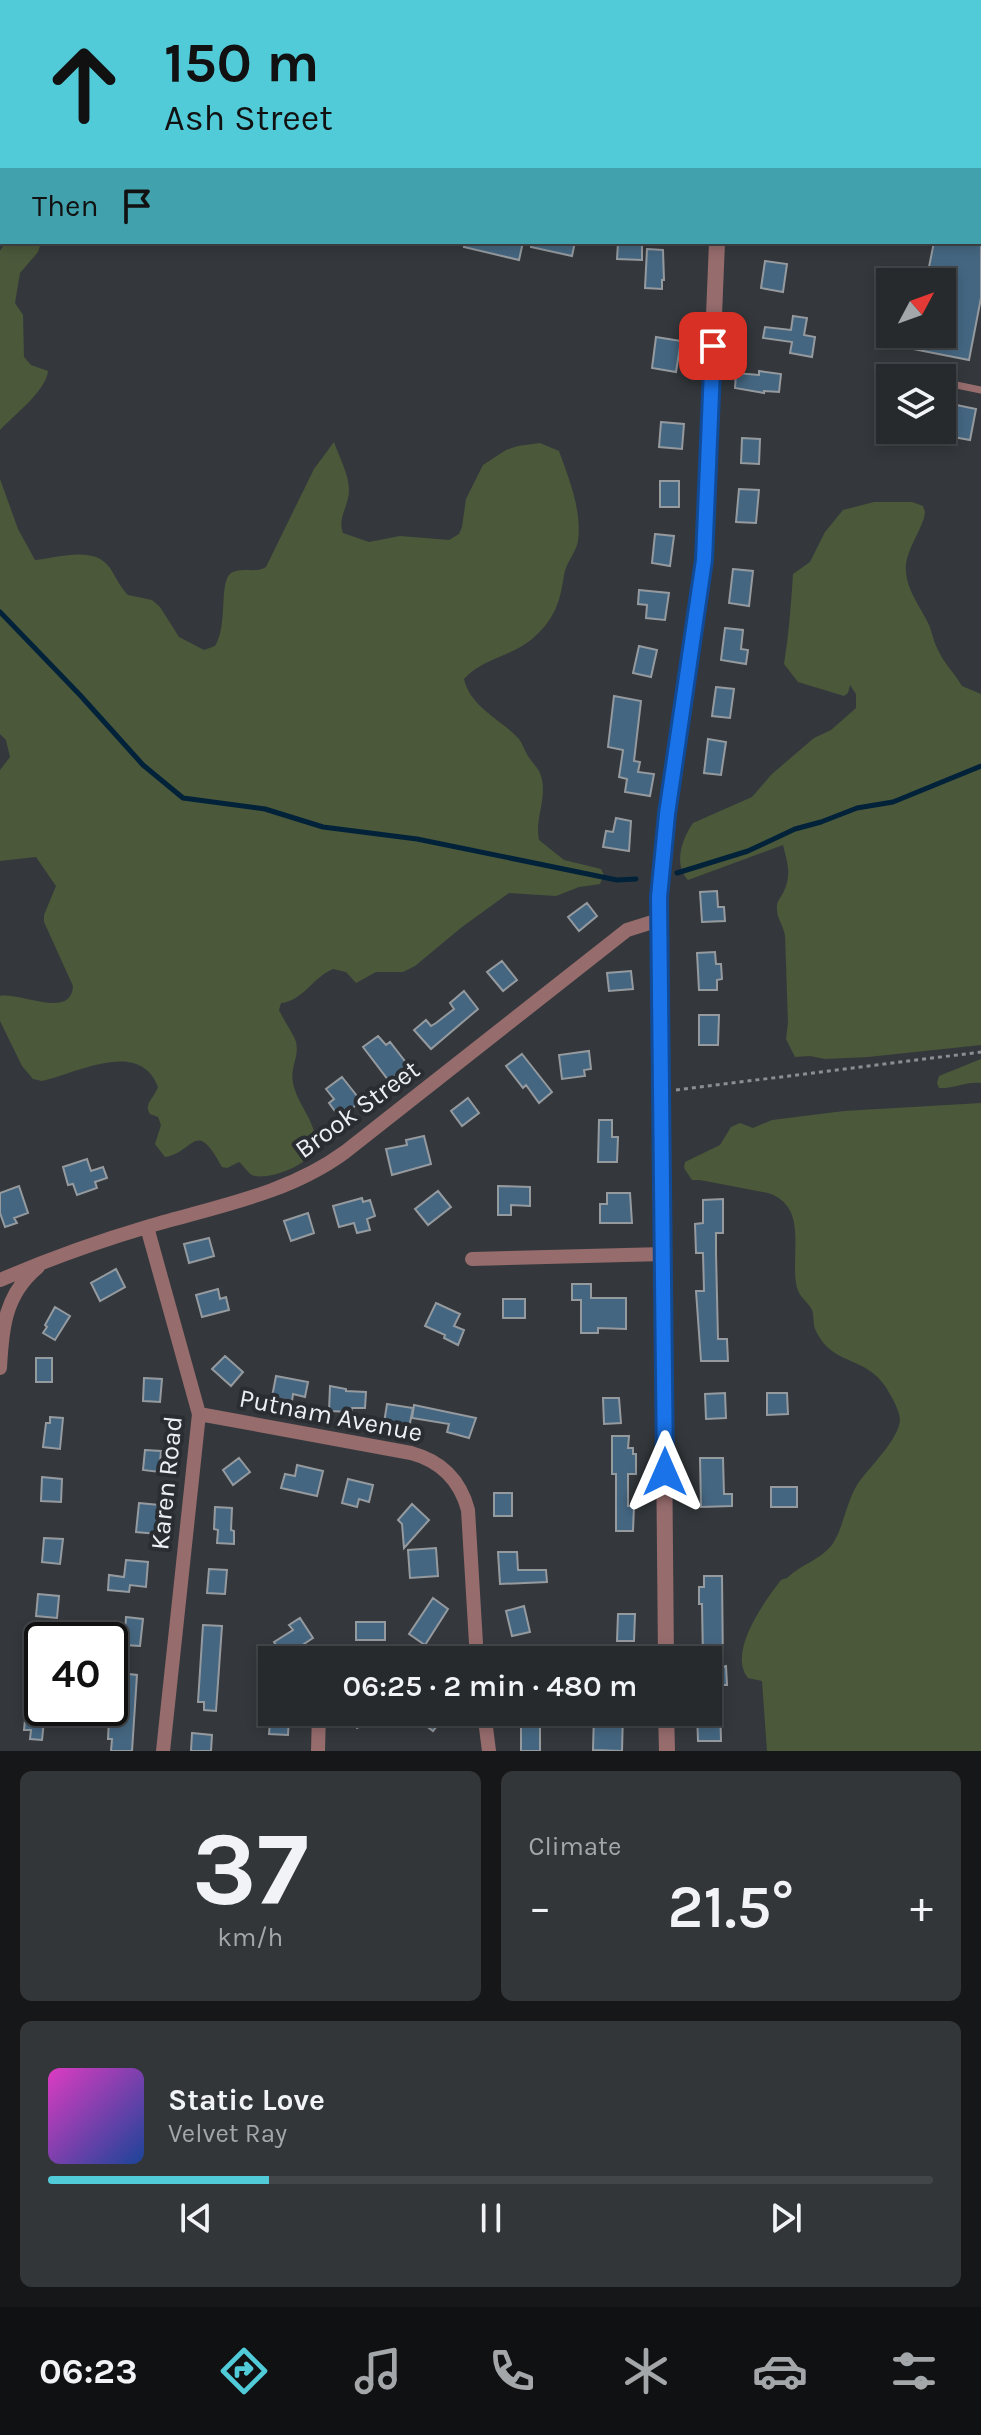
<!DOCTYPE html>
<meta charset="utf-8">
<style>
body{margin:0;font-family:Karla,sans-serif;background:#333639;color:#f1f3f6;height:100vh;display:flex;flex-direction:column;font-size:30px;white-space:nowrap}
*{box-sizing:border-box;margin:0}
p{font-size:26px;color:#a4a7aa}
.icon{flex:none;width:44px;height:44px;fill:none;stroke:currentColor;stroke-width:2;stroke-linecap:round;stroke-linejoin:round}
.map{position:relative;height:1751px;overflow:hidden}
.sheet{display:flex;flex-direction:column;gap:20px;padding:20px;background:#151719;flex:1}
.sheet>*{flex:none}
.hud{position:absolute;left:0px;top:0px;width:982px;height:244px;box-shadow:0 4px 12px #0003,0 0 0 2px #434649;background:#52cbd9;color:#111;overflow:hidden}
.needle{width:52px;rotate:49deg}
.fabs{position:absolute;left:876px;top:268px;display:grid;gap:16px}
.fabs a{display:grid;place-items:center;width:80px;height:80px;border-radius:0px;background:#272a2d;box-shadow:0 4px 12px #0003,0 0 0 2px #434649;font-size:40px}
.speed{position:absolute;left:24px;top:1622px;display:flex;gap:16px;font-size:40px;font-weight:700;text-align:center}
.speed>*{display:grid;place-content:center;width:104px;height:104px;border-radius:50%;background:#272a2d;box-shadow:0 4px 12px #0003,0 0 0 2px #434649;line-height:1}
.speed .limit{border:4px solid #111;border-radius:12px;background:#fff;color:#111}
.pin{position:absolute;display:grid;place-items:center;width:68px;height:68px;color:#fff;margin:-34px;border-radius:16px;box-shadow:0 4px 12px #0006}
.me{position:absolute;width:88px;margin:-44px;rotate:0deg;stroke-linejoin:round;filter:drop-shadow(0 0 6px #0008)}
.turn{display:flex;align-items:center;gap:28px;height:168px;padding:0 32px;font-size:36px}
.turn .icon{width:104px;height:104px;stroke-width:2.5}
.turn b{display:block;font-size:56px;line-height:68px}
.then{display:flex;align-items:center;height:76px;padding:0 32px;background:#0003;gap:16px;font-size:30px}
.big{font-size:60px;font-weight:600;line-height:1.1}
.sheet .card{flex:1;display:flex;flex-direction:column;justify-content:center;gap:12px;min-width:0;padding:0 28px;border-radius:12px;background:#333639}
.sheet .dial{align-items:center;gap:0}
.dial b{font-size:104px;line-height:1}
.song{display:flex;align-items:center;gap:24px}
.cover{width:96px;height:96px;border-radius:12px;background:linear-gradient(135deg,hsl(310 70% 55%),hsl(220 70% 35%))}
.played{height:8px;border-radius:4px;background:linear-gradient(90deg,#52cbd9 25%,#434649 25%)}
.keys{display:flex;justify-content:space-around;direction:ltr}
.heat{display:flex;justify-content:space-between;align-items:center;font-size:44px;direction:ltr}
.sheet .tiles{flex:1;display:grid;gap:20px;grid-template-columns:1fr 1fr}
.card:last-child{grid-column:span 2}
.trip{position:absolute;left:258px;top:1646px;width:464px;height:80px;border-radius:0px;background:#272a2d;box-shadow:0 4px 12px #0003,0 0 0 2px #434649;font-weight:600;line-height:80px;text-align:center}
.tabs{display:flex;height:128px;justify-content:space-around;align-items:center;background:#101112;color:#a4a7aa}
.tabs .icon{width:56px;height:56px}
.tabs .selected{color:#52cbd9}
.tabs b{font-size:36px;color:#f1f3f6}
.map>svg:first-child{display:block}
</style>
<div class="map">
<svg width="981" height="1751" viewBox="0 0 981 1751">
<rect width="100%" height="100%" fill="#34383c"/>
<path fill="#4b583a" d="M6,242L41,243L38,252L20,273L15,303L23,315L24,357L31,365L48,371C46,391 14,415 0,430V251Z
M334,442C339,457 349,474 349,490C349,506 337,518 343,533L369,542L400,536L449,540L459,534L462,527L466,499L483,465L506,450L518,446L540,443L559,451C569,479 582,510 578,541C576,553 566,562 564,575C560,603 554,620 532,639C511,657 483,658 464,679C470,707 502,720 519,739C523,744 524,750 528,756C531,761 536,766 539,771C550,794 534,817 539,840L564,860L601,869L604,875L600,884L579,887L556,896L509,893L462,927L415,966L403,972H376L356,983L346,972L333,969C313,977 303,1001 281,1003L279,1010C283,1019 294,1035 296,1042C300,1060 287,1069 295,1090C301,1109 319,1127 315,1147C312,1164 267,1182 252,1175C247,1172 244,1166 239,1162L227,1168L222,1167C195,1117 195,1152 165,1157L155,1144L161,1125L158,1117L150,1114C143,1104 155,1097 158,1087C140,1038 77,1073 42,1081L33,1079L22,1066L0,1021V996C20,992 71,1020 73,986L44,922V915L56,886L36,857L0,861V770L10,757L6,740L0,734V479L18,529L35,560C58,558 94,545 110,568C116,577 120,587 128,595L152,600L160,607L179,637L204,650L215,646C228,626 219,584 230,574C241,566 255,574 266,567L314,469Z
M874,502H912L923,506L925,512L924,518C919,533 908,549 906,564C904,586 918,603 927,621C932,630 933,641 938,650C944,663 955,674 962,686L981,694V1045L868,1057L825,1059L810,1056L795,1057L786,1039L788,1023L785,935C783,925 777,918 777,909C776,901 781,898 784,891C792,874 787,862 783,845L688,880C673,864 682,839 693,823L752,797L772,774L814,738L831,730L856,708V694L850,685L848,693L844,696L798,682L784,664C789,634 791,604 793,574L810,562L825,532L843,510Z
M981,1059V1083C966,1081 953,1089 939,1088L937,1083L939,1076Z
M981,1103V1751H767L762,1681L748,1678C727,1652 765,1601 781,1580L787,1578C800,1565 820,1560 831,1546C842,1533 846,1503 857,1485C868,1468 900,1439 900,1419C899,1411 895,1403 891,1396C870,1353 834,1369 816,1331C812,1324 815,1314 811,1308C804,1298 798,1296 796,1283C791,1251 808,1206 768,1193L700,1180H692L684,1168L685,1162L720,1145L731,1127L740,1123L753,1128L772,1120L844,1111Z"/>
<g fill="none" stroke-linecap="round" stroke-linejoin="round">
<path stroke="#02223a" stroke-width="5" d="M169,2L171,0
M0,612L80,695L143,765L183,798L265,809L323,827L417,839L617,880L636,879
M677,873L748,851L795,829L821,822L857,808L893,802L981,766"/>
</g>
<path fill="#456681" stroke="#959a9f" stroke-width="2" d="M465,242H523L519,260L464,247Z
M532,242H575L572,256L531,247Z
M934,242H981V298L969,360L913,349L916,334H942V282H926Z
M618,243L642,244V260L617,259Z
M647,249L663,250L664,280H662V289L645,288Z
M765,261L787,264L783,292L761,288Z
M793,316L807,318L804,335L815,337L812,357L790,353L792,342L763,338L765,327L791,330Z
M656,337L681,341L676,372L652,368Z
M759,371L781,374L779,392L764,391V393L735,388L736,373L759,375Z
M942,402L976,409L970,440L942,435Z
M661,422L684,424L682,449L659,447Z
M742,438L760,439L759,464L741,463Z
M660,481H679V507H660Z
M739,489L759,490L756,523L736,522Z
M655,534L674,536L670,566L652,563Z
M733,569L753,571L749,606L729,603Z
M639,590L669,593L665,620L646,618L647,605L638,604Z
M725,628L743,630L741,649L748,650L746,664L721,660Z
M639,646L657,650L651,677L633,673Z
M716,687L734,689L730,718L712,716Z
M614,696L641,701L634,761L640,762L638,772L654,774L650,796L625,792L627,779L619,777L623,750L608,747Z
M708,739L726,742L721,775L704,773Z
M616,818L631,821L629,851L603,847L606,831L613,832Z
M717,891L718,907H724L725,921L702,922L700,892Z
M587,903L597,916L579,931L568,917Z
M715,952L716,964H721L722,979L717,980V990H699L697,953Z
M502,961L517,980L503,991L487,972Z
M631,971L633,989L609,991L607,973Z
M464,991L478,1009L431,1049L414,1030L426,1020L431,1026L436,1023L454,1009L450,1003Z
M699,1015H719L718,1045H699Z
M378,1036L386,1045L390,1042L408,1065L389,1081L363,1047Z
M589,1051L591,1069L584,1070L585,1076L562,1079L559,1055Z
M522,1054L552,1092L539,1103L526,1085L523,1088L506,1066Z
M342,1077L361,1101L340,1118L329,1103L334,1099L326,1089Z
M468,1098L479,1113L462,1126L451,1111Z
M599,1120H612V1137H618L617,1162H598Z
M424,1136L431,1164L392,1175L386,1149L407,1145L406,1140Z
M87,1159L91,1171L103,1167L107,1178L95,1182L97,1188L77,1195L73,1184L68,1185L63,1167Z
M19,1186L28,1213L14,1218L17,1223L5,1227L0,1213V1193Z
M498,1186L530,1187V1206L511,1205V1215H498Z
M438,1191L451,1207L428,1225L415,1209Z
M607,1193H630L632,1223H600V1204H607Z
M362,1198L363,1202L370,1200L375,1216L367,1219L370,1230L357,1233L354,1223L339,1227L333,1206Z
M723,1199V1233H716V1253L718,1339H727L728,1361H701L696,1291H704L703,1253H696L695,1224L703,1223V1200Z
M308,1213L314,1233L291,1241L284,1221Z
M209,1238L214,1256L189,1263L184,1244Z
M116,1269L125,1287L100,1301L91,1283Z
M572,1284H591V1298H626V1329L598,1328V1333H581V1300H572Z
M218,1289L220,1299L226,1297L229,1310L202,1317L196,1295Z
M503,1299H525V1318H503Z
M436,1303L460,1314L454,1326L464,1330L458,1345L444,1338L445,1335L425,1326Z
M55,1307L70,1316L55,1340L43,1333L47,1327L45,1325Z
M225,1356L243,1372L231,1386L212,1369Z
M36,1358H52V1382H36Z
M276,1376L308,1382L305,1397L293,1394L292,1401L272,1397Z
M144,1378L162,1379L160,1402L143,1401Z
M330,1386L346,1389V1391L366,1392L365,1408H352L351,1412L329,1411Z
M725,1393L726,1418L706,1419L705,1394Z
M767,1393H787L788,1414L767,1415Z
M603,1398H619L621,1423L604,1424Z
M387,1404L413,1408L409,1428L384,1423Z
M414,1405L476,1418L469,1438L447,1432L449,1424L412,1418Z
M50,1417L63,1418L60,1449L43,1447L46,1423H50Z
M612,1436H629L628,1448H633V1454H636V1474H628V1506H634L633,1531H616V1474H612Z
M145,1450L161,1451L159,1472L143,1470Z
M239,1458L250,1472L233,1485L223,1470Z
M700,1458H723L724,1494H732V1506L701,1507Z
M297,1465L323,1471L317,1496L281,1488L285,1474L295,1476Z
M42,1477L62,1479L61,1502L41,1501Z
M348,1479L373,1485L369,1502L359,1499L357,1507L342,1503Z
M771,1487H797V1507H771Z
M494,1493H512V1516H494Z
M139,1503L159,1505L157,1534L136,1532Z
M412,1504L429,1520L404,1548L402,1524L398,1520Z
M215,1507L232,1508L231,1530L234,1531V1544L217,1543L218,1530L214,1529Z
M44,1538L63,1539L60,1564L42,1562Z
M436,1548L438,1576L410,1578L408,1550Z
M498,1552H517L518,1570H546L547,1582L500,1584Z
M126,1560L148,1562L146,1587L130,1585L129,1592L108,1590L109,1575L124,1577Z
M209,1569L227,1570L225,1594L207,1593Z
M704,1576H722L723,1667L726,1666L727,1685H710V1660H703L702,1604H699V1587H704Z
M38,1594L59,1596L57,1618L36,1616Z
M433,1598L448,1609L425,1645L409,1634Z
M524,1606L530,1632L512,1636L506,1611Z
M618,1614H635L634,1641H617Z
M126,1617L143,1619L140,1646L124,1645Z
M300,1618L313,1638L284,1657L274,1642L293,1630L289,1625Z
M356,1622H385V1640H356Z
M203,1625L222,1626L216,1711L204,1710V1702H198Z
M120,1673L137,1675L132,1751H111L112,1739H108L109,1719L114,1720L116,1716Z
M708,1704H720L721,1741H698L697,1712H708Z
M26,1709L45,1711L42,1740L30,1739L31,1730H24Z
M271,1712H286L285,1716L289,1717L288,1735L269,1734Z
M349,1712H391L357,1728Z
M408,1712H437L444,1717L433,1731Z
M594,1713L623,1714L622,1751L593,1750Z
M521,1725H540V1751H521Z
M192,1733L212,1735L211,1751H191Z"/>
<g fill="none" stroke-linecap="round" stroke-linejoin="round">
<path stroke="#8b8f92" stroke-width="3" stroke-dasharray="4 4" stroke-linecap="butt" d="M676,1090L981,1052"/>
<path stroke="#966c6d" stroke-width="7" d="M909,376L919,378
M942,382L981,390"/>
<path stroke="#966c6d" stroke-width="14" d="M733,0L738,2
M370,2L371,0
M0,141H2
M147,1227L199,1414L163,1751
M472,1259L664,1254
M0,1280C49,1259 99,1241 150,1226C217,1206 288,1194 345,1152L627,930L659,920
M0,1368C2,1328 5,1294 38,1267
M199,1414L411,1453C441,1461 460,1480 468,1510L477,1660
M484,1712L489,1751
M318,1751L319,1712"/>
<path stroke="#966c6d" stroke-width="16" d="M766,2V0
M666,1660L659,897L667,814L704,560L717,242
M666,1712L667,1751"/>
</g>
<g fill="none" stroke-linecap="round" stroke-linejoin="round">
<defs>
<path id="route" d="M665,1472L659,897L667,814L704,560L713,346"/>
</defs>
<use href="#route" stroke="#114b97" stroke-width="20"/>
<use href="#route" stroke="#1a73e8" stroke-width="14"/>
</g>
<g text-anchor="middle" stroke-width="8" stroke-linejoin="round" paint-order="stroke">
<g font-size="26" fill="#edf0f3" stroke="#2a2e32">
<text transform="translate(357 1109) rotate(-36)" y="9">Brook Street</text>
<text transform="translate(331 1415) rotate(11)" y="9">Putnam Avenue</text>
<text transform="translate(166 1483) rotate(-84)" y="9">Karen Road</text>
</g>
</g>
</svg>
<div class="fabs">
<a><svg class="needle" viewBox="-14 -14 28 28"><path d="M0-13l5 13h-10z" fill="#e53935"/><path d="M0 13l5-13h-10z" fill="#a4a7aa"/></svg></a>
<a><svg class="icon" aria-label="layers" viewBox="0 0 24 24"><path d="M12 4l9 5-9 5-9-5zM3 14l9 5 9-5"/></svg></a>
</div>
<div class="speed"><div class="limit">40</div></div>
<div class="pin" style="left:713px;top:346px;background:#d93025"><svg class="icon" aria-label="arrive" viewBox="0 0 24 24"><path d="M6 21V4h12l-3 4 3 4H6"/></svg></div>
<svg class="me" style="left:665px;top:1472px" viewBox="-20 -20 40 40"><path d="M0-17L14 15 0 8-14 15z" fill="#1a73e8" stroke="#fff" stroke-width="4"/></svg>
<div class="trip">06:25 · 2 min · 480 m</div>
<div class="hud">
<div class="turn"><svg class="icon" aria-label="ahead" viewBox="0 0 24 24"><path d="M12 20V5M6 11l6-6 6 6"/></svg><div><b>150 m</b>Ash Street</div></div>
<div class="then">Then<svg class="icon" aria-label="arrive" viewBox="0 0 24 24"><path d="M6 21V4h12l-3 4 3 4H6"/></svg></div>
</div>
</div>
<section class="sheet">
<div class="tiles">
<div class="card dial"><b>37</b><p>km/h</p></div>
<div class="card"><p>Climate</p>
<div class="heat"><a>−</a><b class="big">21.5°</b><a>+</a></div>
</div>
<div class="card">
<div class="song"><i class="cover"></i><div><b>Static Love</b><p>Velvet Ray</p></div></div>
<div class="played"></div>
<div class="keys"><svg class="icon" aria-label="previous" viewBox="0 0 24 24"><path d="M18 5L8 12l10 7zM5 5v14"/></svg><svg class="icon" aria-label="pause" viewBox="0 0 24 24"><path d="M8 5v14M16 5v14"/></svg><svg class="icon" aria-label="next" viewBox="0 0 24 24"><path d="M6 5l10 7-10 7zM19 5v14"/></svg></div>
</div>
</div>
</section>
<nav class="tabs">
<b>06:23</b>
<svg class="icon selected" aria-label="directions" viewBox="0 0 24 24"><path d="M12 3l9 9-9 9-9-9zM9 14v-3h6M13 9l2 2-2 2"/></svg>
<svg class="icon" aria-label="music" viewBox="0 0 24 24"><path d="M9 18V5l10-2v13"/><circle cx="6" cy="18" r="3"/><circle cx="16" cy="16" r="3"/></svg>
<svg class="icon" aria-label="phone" viewBox="0 0 24 24"><path d="M5 4h4l2 5-3 2q2 4 5 5l2-3 5 2v4C11 20 4 13 5 4z"/></svg>
<svg class="icon" aria-label="climate" viewBox="0 0 24 24"><path d="M12 3v18M4 7l16 10M4 17L20 7"/></svg>
<svg class="icon" aria-label="car" viewBox="0 0 24 24"><path d="M5 17H2v-5l4-1 3-4h7l3 4 3 1v5h-3M9 17h6M6 11h13"/><circle cx="7" cy="17" r="2"/><circle cx="17" cy="17" r="2"/></svg>
<svg class="icon" aria-label="filters" viewBox="0 0 24 24"><path d="M4 7h16M4 17h16"/><circle cx="9" cy="7" r="2"/><circle cx="15" cy="17" r="2"/></svg>
</nav>
